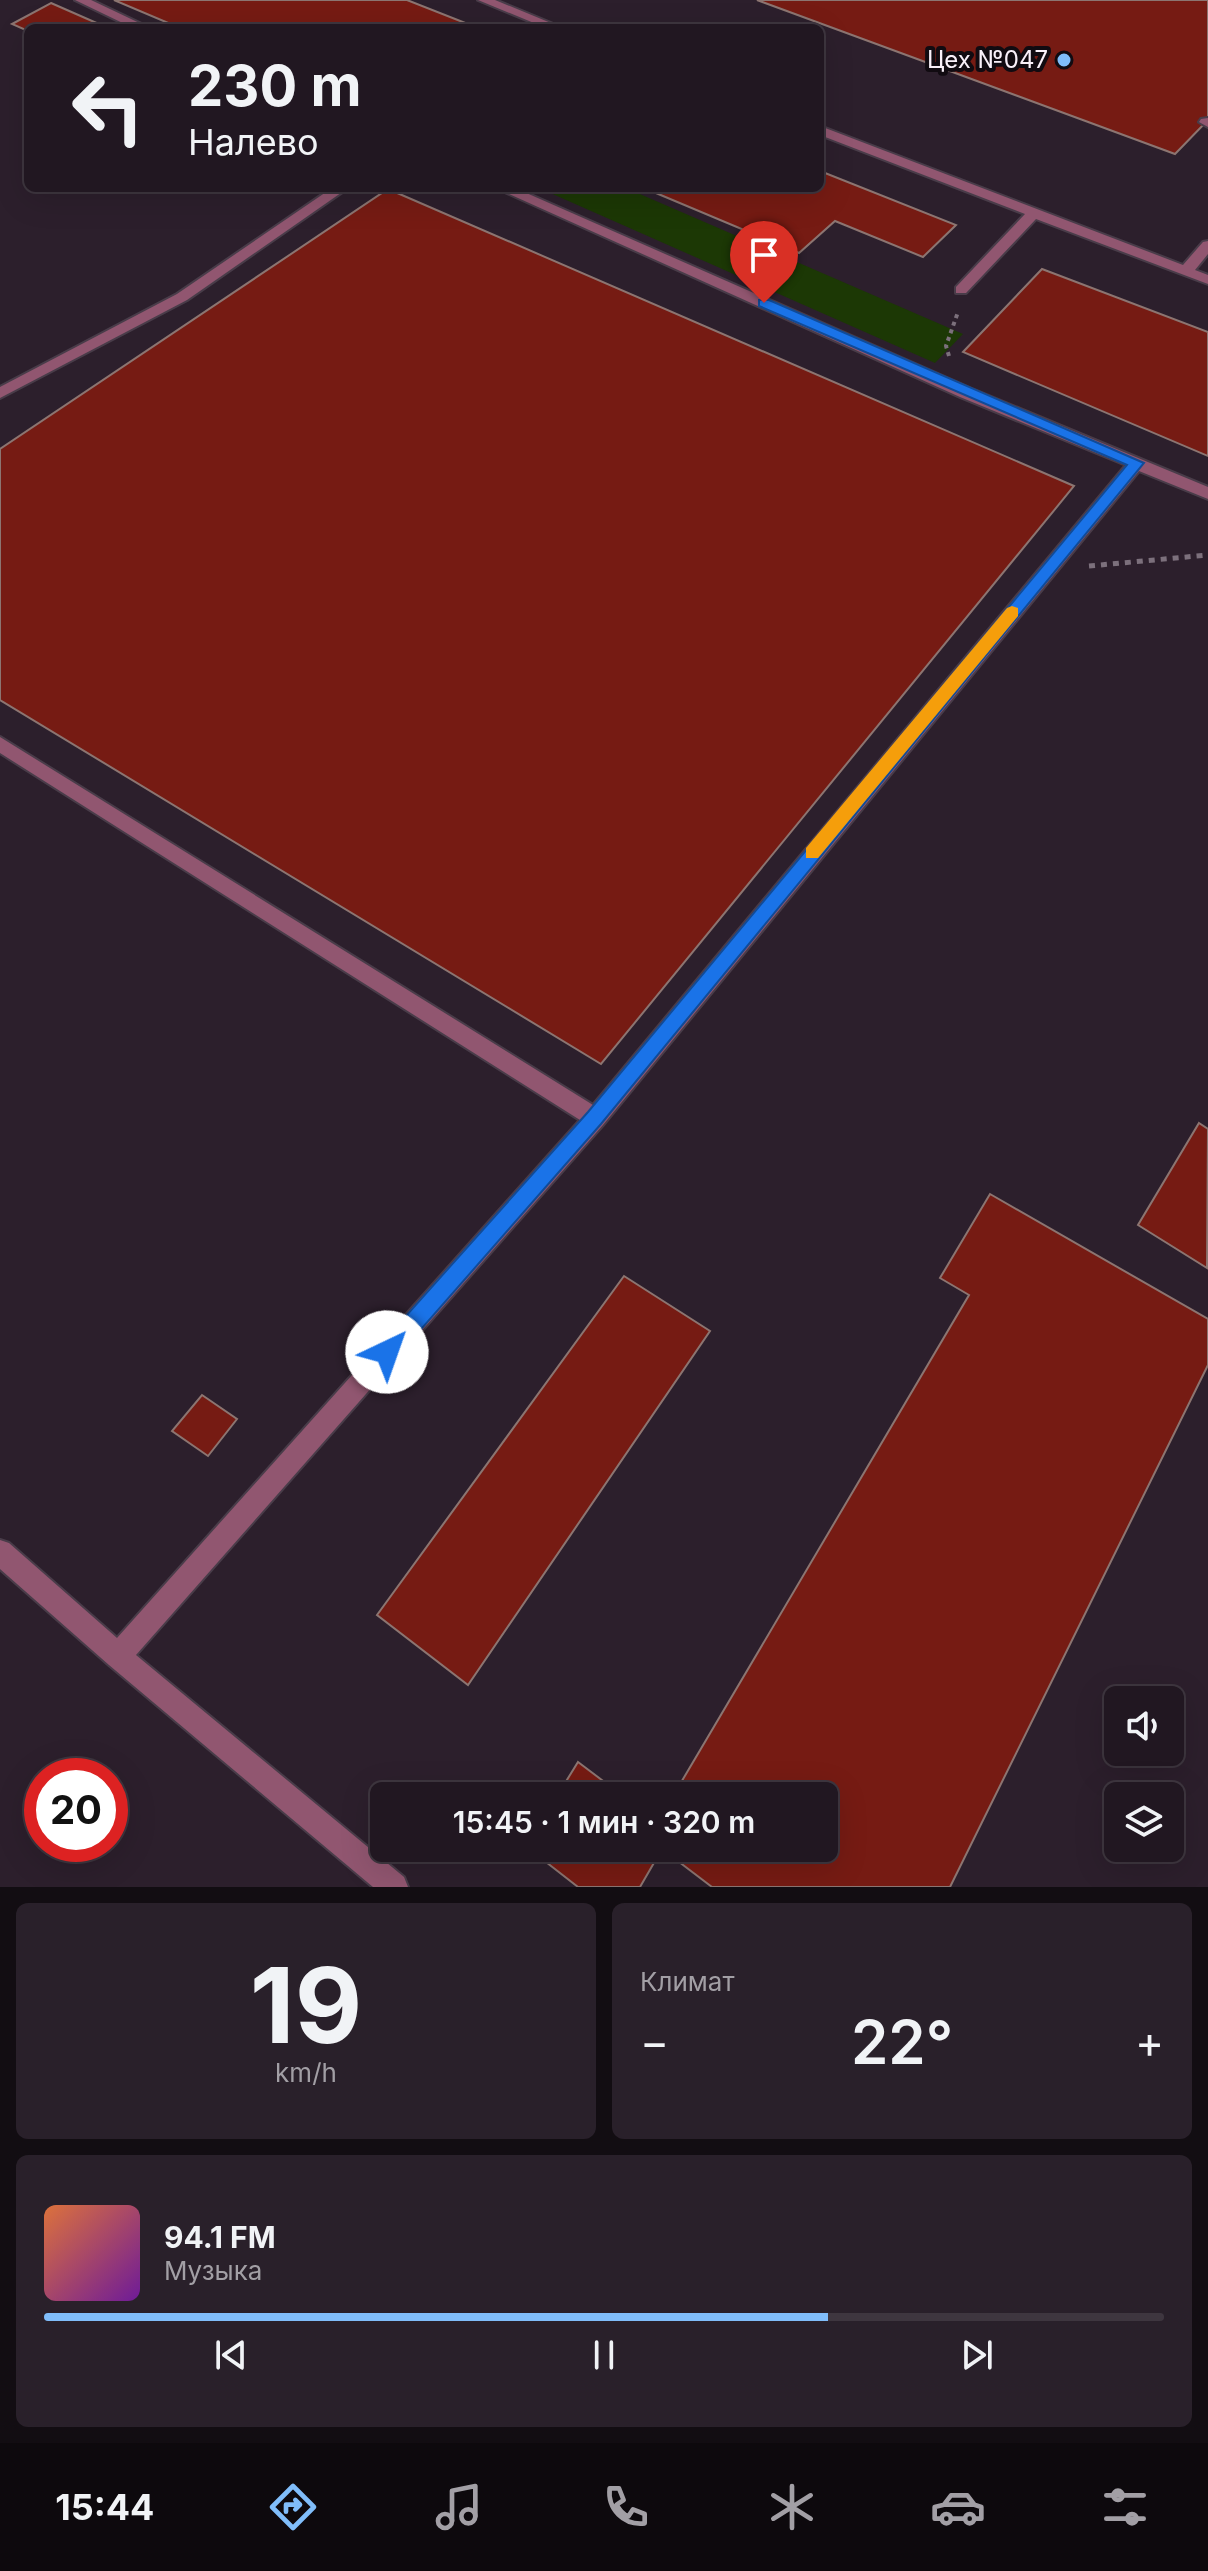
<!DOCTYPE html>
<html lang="ru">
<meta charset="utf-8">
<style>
body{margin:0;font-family:Inter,sans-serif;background:#29202a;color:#f1f3f6;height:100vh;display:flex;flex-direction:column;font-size:30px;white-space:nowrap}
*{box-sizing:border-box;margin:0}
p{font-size:26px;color:#a29fa5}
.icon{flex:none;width:44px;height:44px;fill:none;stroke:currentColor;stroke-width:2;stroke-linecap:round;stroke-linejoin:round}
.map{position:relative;height:1887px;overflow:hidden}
.details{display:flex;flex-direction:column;gap:16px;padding:16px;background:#120d12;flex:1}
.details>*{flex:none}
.banner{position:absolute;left:24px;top:24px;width:800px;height:168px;border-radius:12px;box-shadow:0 8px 32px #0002,0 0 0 2px #3e363f;background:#211721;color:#f1f3f6;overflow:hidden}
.buttons{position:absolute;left:1104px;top:1686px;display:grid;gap:16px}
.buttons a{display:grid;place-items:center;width:80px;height:80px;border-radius:12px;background:#211721;box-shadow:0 8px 32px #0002,0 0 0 2px #3e363f;font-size:40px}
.speed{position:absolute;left:24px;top:1758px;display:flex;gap:16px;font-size:40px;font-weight:700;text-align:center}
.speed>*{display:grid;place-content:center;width:104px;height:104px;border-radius:50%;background:#211721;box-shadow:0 8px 32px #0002,0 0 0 2px #3e363f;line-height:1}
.speed .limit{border:12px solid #d22;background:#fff;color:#111}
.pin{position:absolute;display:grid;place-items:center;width:68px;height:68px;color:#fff;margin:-82px -34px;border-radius:50% 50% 50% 0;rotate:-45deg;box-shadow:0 0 8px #0007}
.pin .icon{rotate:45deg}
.me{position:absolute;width:88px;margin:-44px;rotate:42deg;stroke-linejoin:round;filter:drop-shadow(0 0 6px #0008)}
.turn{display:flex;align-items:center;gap:28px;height:168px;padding:0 32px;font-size:36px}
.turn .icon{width:104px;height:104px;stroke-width:2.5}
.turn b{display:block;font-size:56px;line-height:68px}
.big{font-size:60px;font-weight:600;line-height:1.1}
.details .widget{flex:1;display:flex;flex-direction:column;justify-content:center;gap:12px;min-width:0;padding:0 28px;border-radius:12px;background:#29202a}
.details .dial{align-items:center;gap:0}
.dial b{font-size:104px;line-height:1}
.song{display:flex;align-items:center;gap:24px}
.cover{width:96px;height:96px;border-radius:12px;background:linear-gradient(135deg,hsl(20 70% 55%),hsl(280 70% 35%))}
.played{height:8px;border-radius:4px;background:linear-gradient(90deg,#80bdfa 70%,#3e363f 70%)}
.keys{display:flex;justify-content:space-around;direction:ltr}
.heat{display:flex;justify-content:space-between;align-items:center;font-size:44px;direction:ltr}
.details .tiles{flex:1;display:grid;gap:16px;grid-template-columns:1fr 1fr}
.widget:last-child{grid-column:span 2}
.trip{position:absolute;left:370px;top:1782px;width:468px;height:80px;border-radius:12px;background:#211721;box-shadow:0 8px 32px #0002,0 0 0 2px #3e363f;font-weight:600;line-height:80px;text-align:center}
.menu{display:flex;height:128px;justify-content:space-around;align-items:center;background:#0d090d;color:#a29fa5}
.menu .icon{width:56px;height:56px}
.menu .selected{color:#80bdfa}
.menu b{font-size:36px;color:#f1f3f6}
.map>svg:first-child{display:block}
</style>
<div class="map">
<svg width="1208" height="1887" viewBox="0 0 1208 1887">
<rect width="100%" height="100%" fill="#2c1f2c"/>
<path fill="#1c3805" d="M539,188H626L963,334L935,363Z"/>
<path fill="#761b13" stroke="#8c7571" stroke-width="2" d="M114,0H407L478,28H180Z
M757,0H1208V120L1175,154Z
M51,3L108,28H28V31L12,24Z
M820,171L956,225L923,257L835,221L799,253L644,188H820Z
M388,189L1074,486L601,1064L0,700V449Z
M1042,269L1208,332V456L963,352Z
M1199,1123L1208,1129L1207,1268L1138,1225Z
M990,1194L1208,1319V1365L950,1887H712L662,1849L640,1887H578L528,1848H824V1796H673L969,1295L940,1278Z
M624,1276L710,1331L468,1685L377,1615Z
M202,1395L237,1419L208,1456L172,1431Z
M578,1762L623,1796H557Z"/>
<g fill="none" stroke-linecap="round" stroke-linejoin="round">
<defs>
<path id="lane" d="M75,0H91L150,28H133Z
M478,0H495L563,28H546Z
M1208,118V127L1199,122L1201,119Z
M820,126L1183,265L1203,242L1208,241V254L1195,270L1208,275V284L1036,219L966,293H956V287L1025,214L820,135Z
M332,188H348L187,300L0,398V387L177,294Z
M496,188H515L972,389L1208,487V499L1139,471L603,1125L136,1655L404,1877L408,1887H373L109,1665L0,1569V1540L9,1543L117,1638L580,1120L0,753V737L593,1105L1126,465L960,397Z"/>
</defs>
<use href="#lane" stroke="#493c49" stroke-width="4"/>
<path stroke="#7c707c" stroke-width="4" stroke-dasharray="4 4" stroke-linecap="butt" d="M949,356L946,346L958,312"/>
<path stroke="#7c707c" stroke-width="5" stroke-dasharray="6 6" stroke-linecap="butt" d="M1089,566L1208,555"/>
<use href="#lane" fill="#915670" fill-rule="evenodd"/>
</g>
<path fill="#1a73e8" stroke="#114b97" stroke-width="2" d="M759,300H769L1144,463L601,1124L395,1359L387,1362L380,1359L377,1352L380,1345L588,1112L1127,465L759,306Z"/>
<path fill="#f59e0b" d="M1012,606L1018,608V616L818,858H806V848L1007,608Z"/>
<circle fill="#80bdfa" stroke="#110b11" stroke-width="3" cx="1064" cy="60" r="8"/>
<g text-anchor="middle" stroke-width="8" stroke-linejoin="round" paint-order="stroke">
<g font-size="24" fill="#f9f0f9" stroke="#110b11" text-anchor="end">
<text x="1048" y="68">Цех №047</text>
</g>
</g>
</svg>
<div class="buttons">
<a><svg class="icon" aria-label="sound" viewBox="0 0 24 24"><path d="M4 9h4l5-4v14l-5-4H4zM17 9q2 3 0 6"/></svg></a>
<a><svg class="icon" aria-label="layers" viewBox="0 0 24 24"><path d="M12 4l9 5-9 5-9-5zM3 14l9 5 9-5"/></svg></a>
</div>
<div class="speed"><div class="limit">20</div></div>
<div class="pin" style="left:764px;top:303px;background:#d93025"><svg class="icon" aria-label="arrive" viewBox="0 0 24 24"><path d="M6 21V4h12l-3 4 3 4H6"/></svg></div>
<svg class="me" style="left:387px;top:1352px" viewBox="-20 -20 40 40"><circle r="19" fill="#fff"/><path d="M0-13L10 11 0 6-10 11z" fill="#1a73e8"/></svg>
<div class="trip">15:45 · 1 мин · 320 m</div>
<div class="banner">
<div class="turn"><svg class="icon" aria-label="left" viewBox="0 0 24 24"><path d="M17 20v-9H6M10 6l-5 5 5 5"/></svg><div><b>230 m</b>Налево</div></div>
</div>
</div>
<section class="details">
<div class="tiles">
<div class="widget dial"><b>19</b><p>km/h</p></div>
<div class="widget"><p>Климат</p>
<div class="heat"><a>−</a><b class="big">22°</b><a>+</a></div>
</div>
<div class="widget">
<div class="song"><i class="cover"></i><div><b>94.1 FM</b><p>Музыка</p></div></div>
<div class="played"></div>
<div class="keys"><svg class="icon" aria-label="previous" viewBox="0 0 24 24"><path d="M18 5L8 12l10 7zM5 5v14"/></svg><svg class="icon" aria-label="pause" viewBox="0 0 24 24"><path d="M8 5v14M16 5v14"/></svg><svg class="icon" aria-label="next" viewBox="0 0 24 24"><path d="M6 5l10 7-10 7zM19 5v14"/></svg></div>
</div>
</div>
</section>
<nav class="menu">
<b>15:44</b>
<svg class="icon selected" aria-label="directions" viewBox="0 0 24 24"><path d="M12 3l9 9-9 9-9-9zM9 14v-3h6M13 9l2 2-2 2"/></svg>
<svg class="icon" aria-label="music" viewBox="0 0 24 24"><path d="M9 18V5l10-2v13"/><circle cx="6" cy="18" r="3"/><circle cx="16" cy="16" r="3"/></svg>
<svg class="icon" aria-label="phone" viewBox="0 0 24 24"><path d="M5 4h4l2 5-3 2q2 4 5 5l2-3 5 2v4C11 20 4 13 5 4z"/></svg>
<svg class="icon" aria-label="climate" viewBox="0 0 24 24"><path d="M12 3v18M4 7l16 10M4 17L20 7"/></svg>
<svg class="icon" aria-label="car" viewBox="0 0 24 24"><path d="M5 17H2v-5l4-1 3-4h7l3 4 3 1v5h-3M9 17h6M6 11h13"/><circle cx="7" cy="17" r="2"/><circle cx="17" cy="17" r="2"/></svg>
<svg class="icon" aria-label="filters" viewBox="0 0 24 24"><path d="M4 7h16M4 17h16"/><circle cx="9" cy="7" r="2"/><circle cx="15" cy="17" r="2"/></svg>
</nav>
